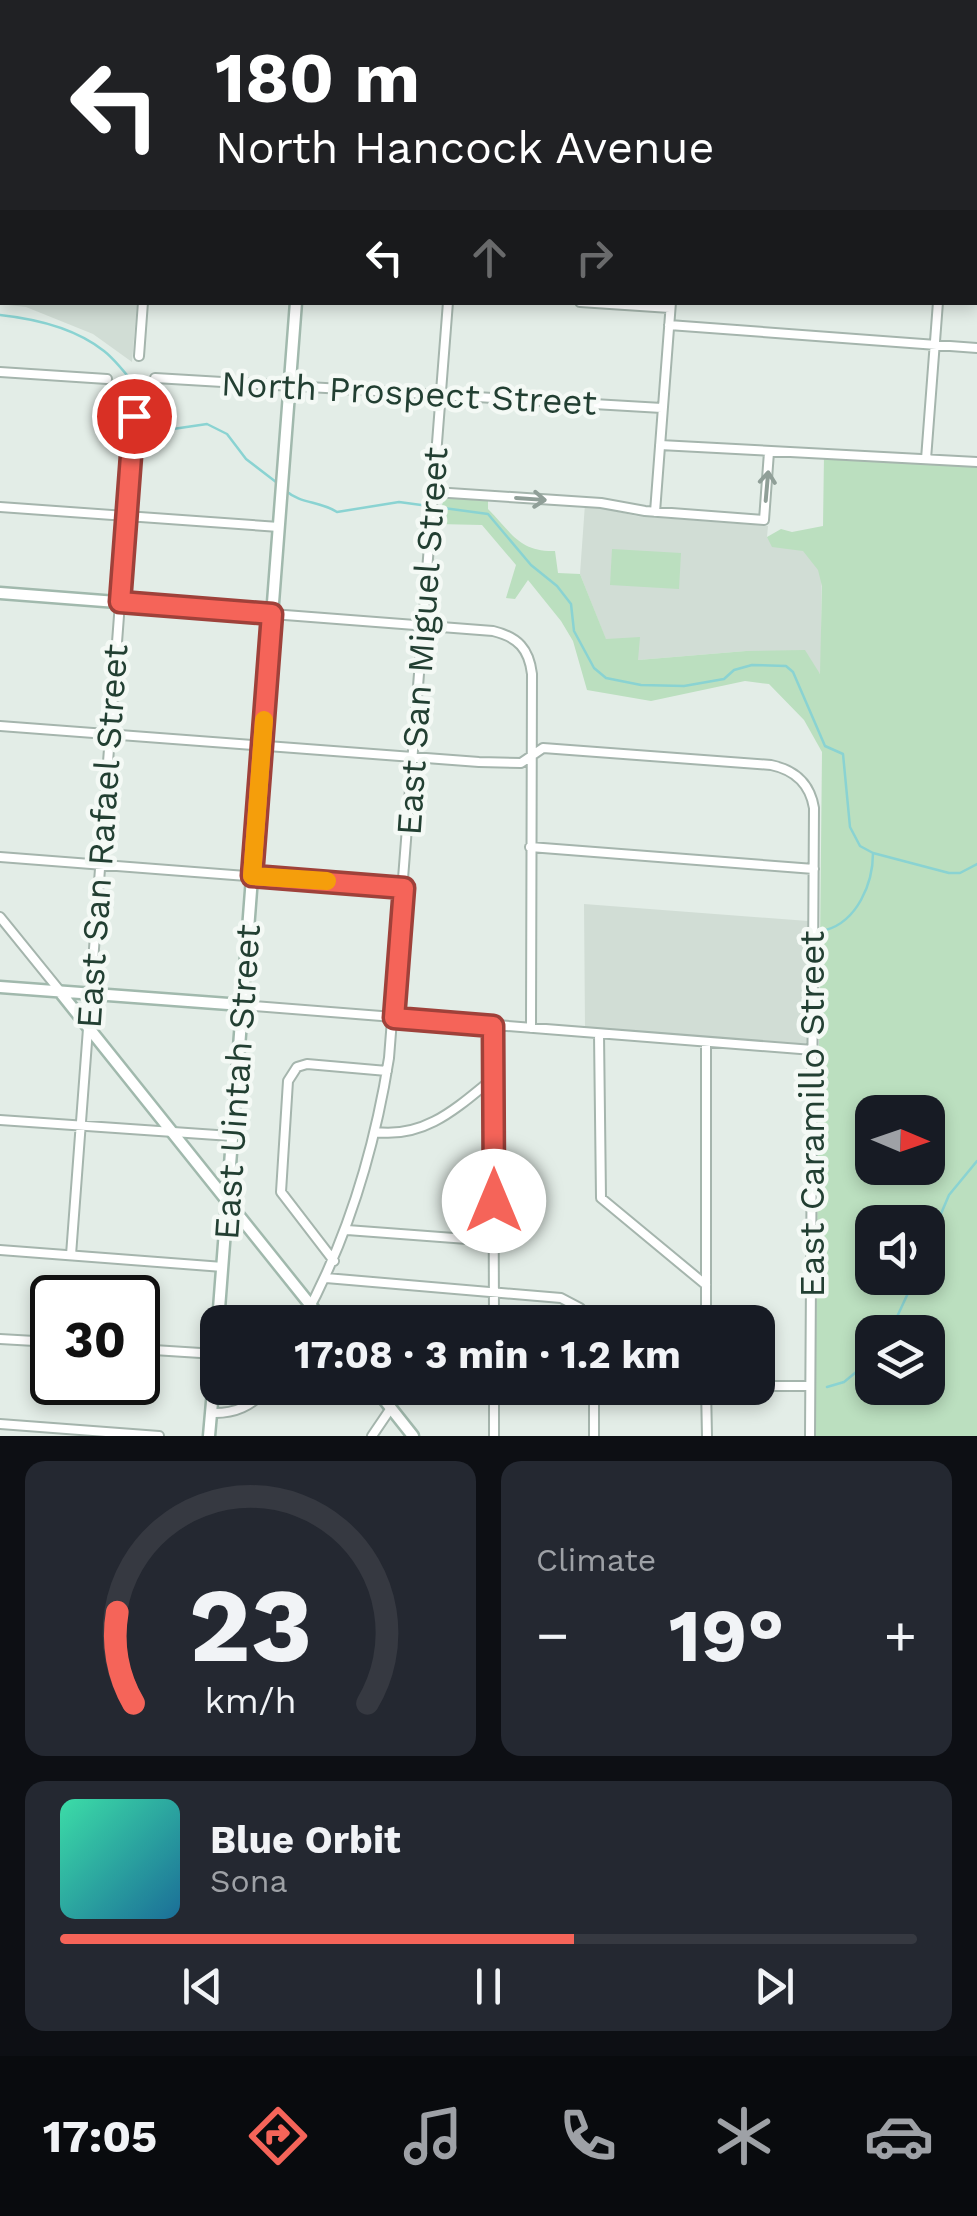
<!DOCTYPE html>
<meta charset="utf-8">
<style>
body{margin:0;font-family:"Work Sans",sans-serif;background:#242831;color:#f1f3f6;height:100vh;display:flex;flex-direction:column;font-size:38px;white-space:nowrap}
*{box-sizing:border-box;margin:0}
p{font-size:32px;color:#9ea1a6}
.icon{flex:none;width:55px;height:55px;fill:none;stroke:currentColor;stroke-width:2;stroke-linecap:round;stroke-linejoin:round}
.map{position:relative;height:1436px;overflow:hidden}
.panel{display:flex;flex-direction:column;gap:25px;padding:25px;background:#0d0f14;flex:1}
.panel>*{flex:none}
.hud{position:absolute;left:0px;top:0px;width:978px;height:305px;box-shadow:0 5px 15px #0003;background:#202124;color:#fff;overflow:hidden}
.needle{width:65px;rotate:92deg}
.tools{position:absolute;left:855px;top:1095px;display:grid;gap:20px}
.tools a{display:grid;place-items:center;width:90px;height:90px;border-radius:20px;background:#171b24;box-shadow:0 5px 15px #0003;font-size:50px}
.speed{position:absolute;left:30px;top:1275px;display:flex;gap:20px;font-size:50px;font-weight:700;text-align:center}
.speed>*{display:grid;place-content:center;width:130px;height:130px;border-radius:50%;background:#171b24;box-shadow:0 5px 15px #0003;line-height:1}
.speed .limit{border:5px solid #111;border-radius:15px;background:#fff;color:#111}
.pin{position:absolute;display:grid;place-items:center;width:85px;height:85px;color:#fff;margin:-42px;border:5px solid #fff;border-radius:50%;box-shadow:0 2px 10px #0007}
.me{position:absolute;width:110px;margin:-55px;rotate:0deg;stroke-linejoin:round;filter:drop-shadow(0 0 8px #0008)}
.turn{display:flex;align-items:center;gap:35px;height:210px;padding:0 50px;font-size:45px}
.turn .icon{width:130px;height:130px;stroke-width:2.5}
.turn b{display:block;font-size:70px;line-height:85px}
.lanes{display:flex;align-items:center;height:95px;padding:0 50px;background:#0003;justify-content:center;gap:50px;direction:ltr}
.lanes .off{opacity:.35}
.big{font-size:75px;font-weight:700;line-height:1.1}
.panel .widget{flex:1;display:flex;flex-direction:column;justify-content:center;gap:15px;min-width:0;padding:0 35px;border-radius:20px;background:#242831}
.panel .dial{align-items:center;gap:0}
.dial svg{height:260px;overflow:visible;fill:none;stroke:#363941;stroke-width:7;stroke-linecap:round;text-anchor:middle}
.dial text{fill:#f1f3f6;stroke:none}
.song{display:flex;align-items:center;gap:30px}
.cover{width:120px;height:120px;border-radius:15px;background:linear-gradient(135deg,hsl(160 70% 55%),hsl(200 70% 35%))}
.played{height:10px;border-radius:5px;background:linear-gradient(90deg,#f56459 60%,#363941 60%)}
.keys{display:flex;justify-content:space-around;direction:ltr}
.heat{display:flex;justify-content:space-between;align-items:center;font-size:55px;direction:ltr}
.panel .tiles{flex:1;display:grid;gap:25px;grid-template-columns:1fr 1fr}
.widget:last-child{grid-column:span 2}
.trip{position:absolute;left:200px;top:1305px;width:575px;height:100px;border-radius:20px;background:#171b24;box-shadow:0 5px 15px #0003;font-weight:700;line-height:100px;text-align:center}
.menu{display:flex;height:160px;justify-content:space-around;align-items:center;background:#090b0e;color:#9ea1a6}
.menu .icon{width:70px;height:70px}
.menu .current{color:#f56459}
.menu b{font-size:45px;color:#f1f3f6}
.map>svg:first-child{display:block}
</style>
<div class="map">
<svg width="977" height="1436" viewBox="0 0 977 1436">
<rect width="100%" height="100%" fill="#e3ede7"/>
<path fill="#d1ddd5" d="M0,168L2,302L137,303L132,362L93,334L26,307L0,304Z
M585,504L636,516L768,526L767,537L822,540L821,674L746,651L638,660L606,640L580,574Z
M584,904L808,921L807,1044L585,1027Z"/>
<path fill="#bbdfbf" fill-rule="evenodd" d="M824,455L977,466V1436H815L822,752L804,720L769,684L745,681L651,701L587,690L573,641L561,621L528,580L515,599L506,598L516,565L482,525L437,524L444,498L488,501V509C512,533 519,552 555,551L558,573L580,574L606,639L640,637L638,660L746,651L805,650L820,674L822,586L818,570L803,551L772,547L767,537L781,529L792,532L823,526ZM872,1112H928V1168H872ZM872,1222H928V1278H872ZM872,1332H928V1388H872Z
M612,549L681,553L679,589L610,585Z"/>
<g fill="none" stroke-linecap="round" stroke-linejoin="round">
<path stroke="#8ad3d2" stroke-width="2.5" d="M0,315C37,319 75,328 104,351C127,369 147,406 173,429L207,424L227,434L246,459L276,482
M286,491C301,504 320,501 337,512L399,502L488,514L531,565L557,586L571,604L574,631L594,668L606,678L641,685L684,686L724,679L734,670L752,665L786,666L793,672L825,746L843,754L850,827L860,846L873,853L949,873H960L977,864
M826,930C857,921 873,884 873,853
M928,1244L949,1195L977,1161
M890,1332L915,1278
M827,1387L844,1382L872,1359"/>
<defs>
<path id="street" d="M15,2V0
M470,2V0
M688,2V0
M812,2L813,0
M961,2L962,0
M0,30H2
M975,104H977
M2,163V159
M580,302L670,308
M669,325L977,348
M139,356L143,302
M0,372L107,379
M155,378L662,408
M660,445L977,462
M926,459L938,302
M434,492L601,503L645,511L764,520L769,452
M0,507L279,527
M655,512L671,302
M272,614L493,631C518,637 529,649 532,674L531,1028
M0,726L479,762L521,763L543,748L771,765C795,770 810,784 814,808L810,1436
M530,847L814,869
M0,857L404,888
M0,917L60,991
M242,1005L813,1050
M493,1026L494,1322
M599,1034L601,1198L706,1285
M706,1042V1322
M0,1120L231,1136
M375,1132C421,1138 451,1113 485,1085L493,1082
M347,1230L494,1241
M0,1250L223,1267
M71,1255L134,416
M334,1261L281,1192L288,1081L297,1067L307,1064L387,1071
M326,1278L561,1298L580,1308L591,1322
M302,1322C348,1239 374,1152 389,1058L448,302
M0,1339L52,1342
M138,1349L216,1354
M758,1386H810
M594,1388V1436
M706,1388L707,1436
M211,1413C235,1414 252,1406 267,1388
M0,1424L159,1436
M372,1436L391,1408
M494,1436V1388"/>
<path id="secondary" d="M319,2L320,0
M975,229L977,230
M0,593L272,614
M0,987L242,1005
M60,992L324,1322
M218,1322L296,302
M375,1388L413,1436
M209,1436L218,1334"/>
</defs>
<use href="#street" stroke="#a5b5ad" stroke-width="12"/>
<use href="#secondary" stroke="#a1b9ad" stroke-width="15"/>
<use href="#street" stroke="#fff" stroke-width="8"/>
<use href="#secondary" stroke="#fff" stroke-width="10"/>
</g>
<defs><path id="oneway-shaft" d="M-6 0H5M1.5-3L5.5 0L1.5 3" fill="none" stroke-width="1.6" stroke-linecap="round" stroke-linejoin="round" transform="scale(2.5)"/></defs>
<g stroke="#909f98">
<use href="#oneway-shaft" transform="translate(767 486) rotate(-85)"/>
<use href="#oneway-shaft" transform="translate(531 499) rotate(4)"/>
</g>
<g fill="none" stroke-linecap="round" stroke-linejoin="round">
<defs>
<path id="route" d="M134,416L120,602L272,614L252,876L404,888L394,1018L493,1026L494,1201"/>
</defs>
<use href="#route" stroke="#9f413a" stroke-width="25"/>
<use href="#route" stroke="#f56459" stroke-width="18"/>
<path stroke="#f59e0b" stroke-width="18" d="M264,720L252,876L327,881"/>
</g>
<g text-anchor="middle" stroke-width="9" stroke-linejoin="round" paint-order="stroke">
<g font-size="35" fill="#223f32" stroke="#f4f9f5">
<text transform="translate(409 393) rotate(3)" y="12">North Prospect Street</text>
<text transform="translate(422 641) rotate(-86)" y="12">East San Miguel Street</text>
<text transform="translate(102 836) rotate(-86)" y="12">East San Rafael Street</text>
<text transform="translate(237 1082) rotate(-86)" y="12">East Uintah Street</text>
<text transform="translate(812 1114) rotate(-90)" y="12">East Caramillo Street</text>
</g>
</g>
</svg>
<div class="tools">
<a><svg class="needle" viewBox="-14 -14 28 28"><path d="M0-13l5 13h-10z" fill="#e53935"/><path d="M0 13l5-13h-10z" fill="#9ea1a6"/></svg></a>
<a><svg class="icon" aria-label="sound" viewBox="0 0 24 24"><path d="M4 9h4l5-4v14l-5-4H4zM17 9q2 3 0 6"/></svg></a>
<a><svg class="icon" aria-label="layers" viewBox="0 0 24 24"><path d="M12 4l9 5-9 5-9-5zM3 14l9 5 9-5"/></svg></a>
</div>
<div class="speed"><div class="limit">30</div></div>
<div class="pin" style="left:134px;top:416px;background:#d93025"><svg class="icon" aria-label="arrive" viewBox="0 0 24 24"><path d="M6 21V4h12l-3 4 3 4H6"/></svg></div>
<svg class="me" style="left:494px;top:1201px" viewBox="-20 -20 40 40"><circle r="19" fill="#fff"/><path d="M0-13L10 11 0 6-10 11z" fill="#f56459"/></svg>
<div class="trip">17:08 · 3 min · 1.2 km</div>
<div class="hud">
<div class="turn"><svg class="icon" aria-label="left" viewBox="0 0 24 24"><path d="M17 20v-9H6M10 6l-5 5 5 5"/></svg><div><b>180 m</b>North Hancock Avenue</div></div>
<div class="lanes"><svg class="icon" aria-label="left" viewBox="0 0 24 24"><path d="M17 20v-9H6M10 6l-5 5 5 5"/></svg><svg class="icon off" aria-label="ahead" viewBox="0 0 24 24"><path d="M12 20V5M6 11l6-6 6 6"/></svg><svg class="icon off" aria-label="right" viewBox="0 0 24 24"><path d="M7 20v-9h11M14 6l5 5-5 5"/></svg></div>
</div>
</div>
<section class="panel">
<div class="tiles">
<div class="widget dial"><svg viewBox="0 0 100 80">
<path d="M14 69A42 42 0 1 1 86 69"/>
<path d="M14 69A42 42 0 0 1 9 41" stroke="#f56459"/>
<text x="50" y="56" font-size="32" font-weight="700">23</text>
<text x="50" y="72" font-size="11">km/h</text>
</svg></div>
<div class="widget"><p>Climate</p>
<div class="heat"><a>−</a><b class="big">19°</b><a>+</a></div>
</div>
<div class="widget">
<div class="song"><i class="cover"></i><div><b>Blue Orbit</b><p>Sona</p></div></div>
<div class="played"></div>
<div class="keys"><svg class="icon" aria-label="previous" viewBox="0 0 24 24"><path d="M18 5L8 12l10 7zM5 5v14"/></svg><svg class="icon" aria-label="pause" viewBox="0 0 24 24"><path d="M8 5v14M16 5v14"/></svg><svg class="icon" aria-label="next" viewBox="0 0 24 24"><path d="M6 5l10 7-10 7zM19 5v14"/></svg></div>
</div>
</div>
</section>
<nav class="menu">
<b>17:05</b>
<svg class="icon current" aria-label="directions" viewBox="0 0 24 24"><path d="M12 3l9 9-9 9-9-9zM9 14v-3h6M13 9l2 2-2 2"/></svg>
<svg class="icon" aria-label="music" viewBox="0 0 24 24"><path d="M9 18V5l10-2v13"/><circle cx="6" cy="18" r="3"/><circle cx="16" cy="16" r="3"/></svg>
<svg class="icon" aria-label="phone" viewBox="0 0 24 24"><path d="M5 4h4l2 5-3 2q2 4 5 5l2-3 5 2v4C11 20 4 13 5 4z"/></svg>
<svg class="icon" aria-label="climate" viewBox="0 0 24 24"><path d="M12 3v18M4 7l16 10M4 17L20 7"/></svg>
<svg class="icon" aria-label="car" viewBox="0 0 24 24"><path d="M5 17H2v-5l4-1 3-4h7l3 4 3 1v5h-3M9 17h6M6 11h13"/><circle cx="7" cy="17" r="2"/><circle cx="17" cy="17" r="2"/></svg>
</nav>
